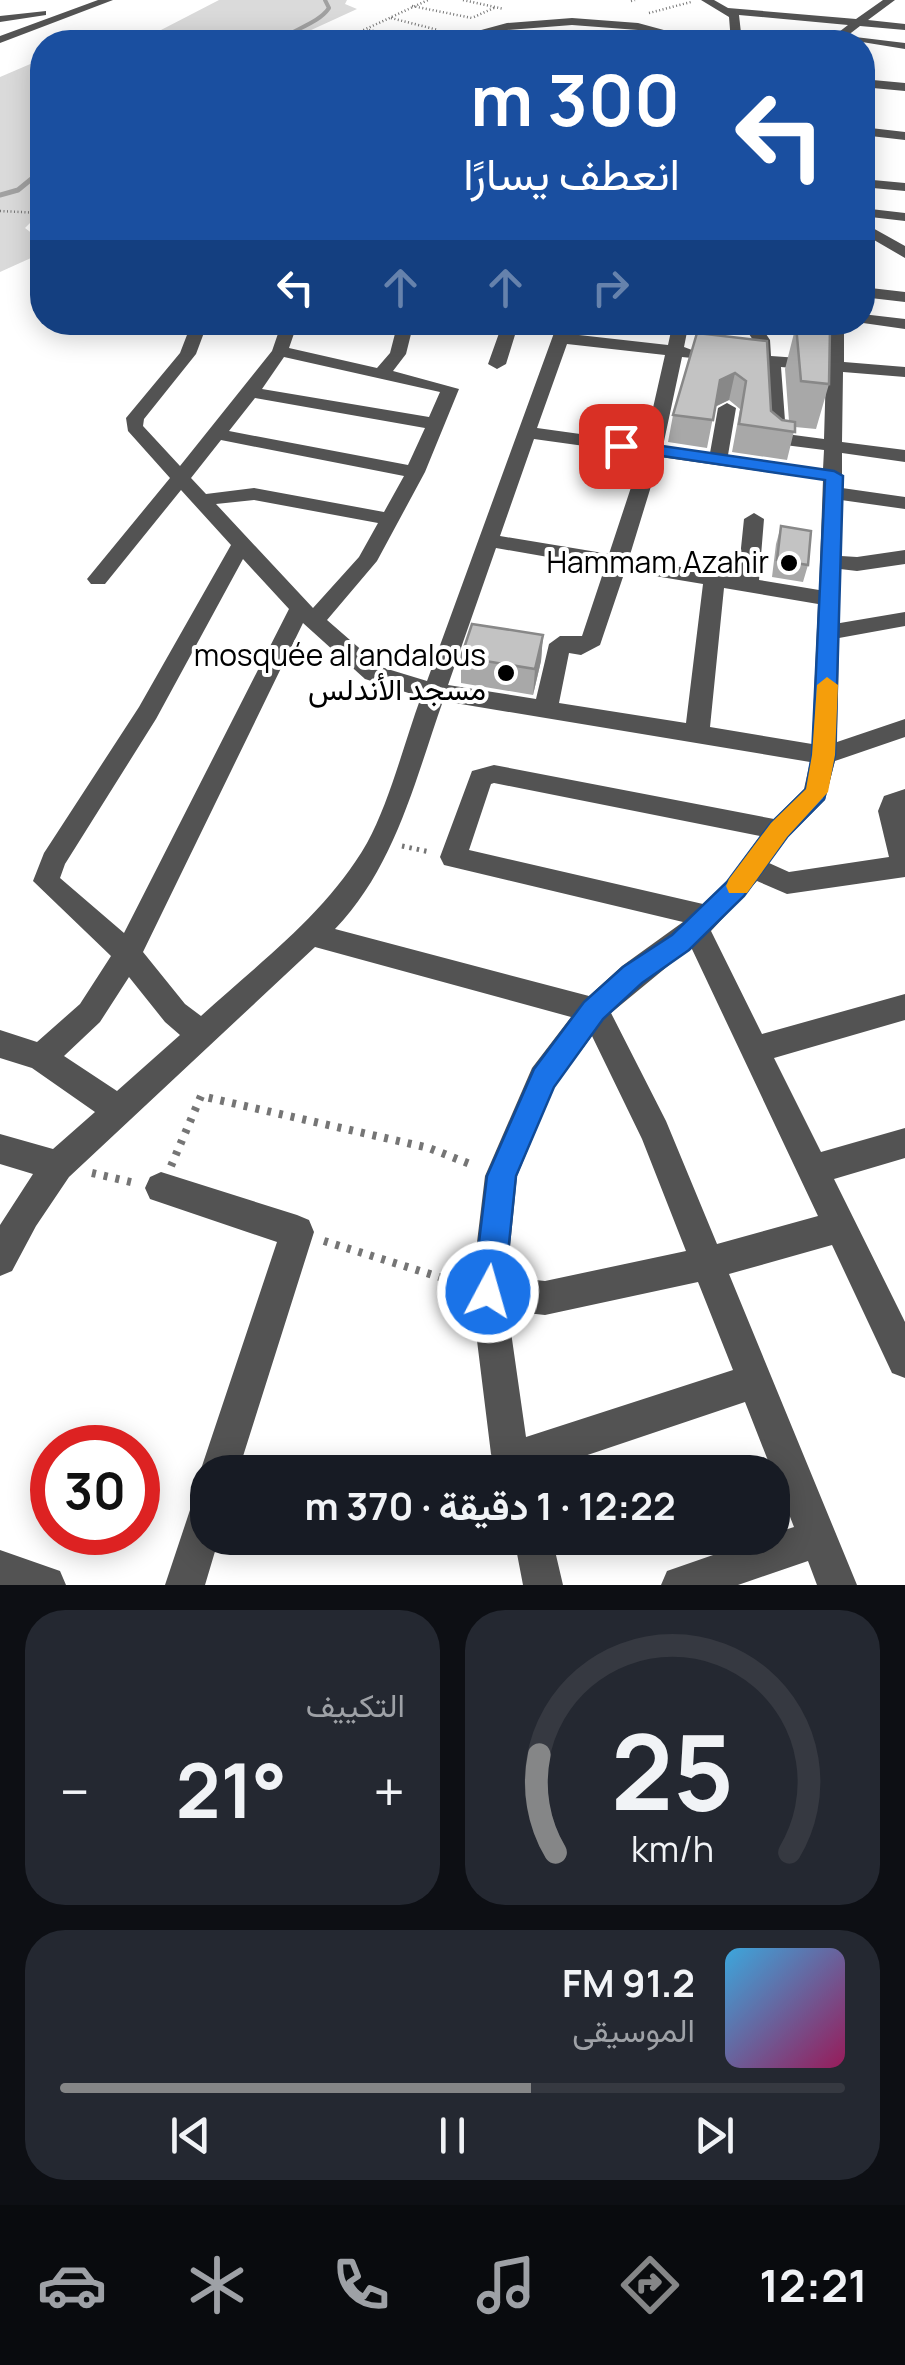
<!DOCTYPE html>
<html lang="ar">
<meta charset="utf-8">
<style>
body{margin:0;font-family:Manrope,Vazirmatn,sans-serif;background:#242831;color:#f1f3f6;direction:rtl;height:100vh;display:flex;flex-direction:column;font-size:38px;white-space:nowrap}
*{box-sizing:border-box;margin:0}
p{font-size:32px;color:#9ea1a6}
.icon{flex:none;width:55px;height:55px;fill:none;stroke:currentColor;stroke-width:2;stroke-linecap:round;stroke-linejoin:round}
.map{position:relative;height:1585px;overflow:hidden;direction:ltr}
.details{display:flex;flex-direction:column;gap:25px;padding:25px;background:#0d0f14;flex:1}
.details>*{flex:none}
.guide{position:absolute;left:30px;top:30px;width:845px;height:305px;border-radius:40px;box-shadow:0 5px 25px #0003;direction:rtl;background:#1a4fa0;color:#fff;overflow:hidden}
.speed{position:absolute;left:30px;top:1425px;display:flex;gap:20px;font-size:50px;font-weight:700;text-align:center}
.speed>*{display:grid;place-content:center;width:130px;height:130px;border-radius:50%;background:#171b24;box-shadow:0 5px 25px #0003;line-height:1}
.speed .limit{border:15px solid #d22;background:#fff;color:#111}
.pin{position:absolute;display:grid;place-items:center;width:85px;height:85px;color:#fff;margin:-42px;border-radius:20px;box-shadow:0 5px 15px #0006}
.me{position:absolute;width:110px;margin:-55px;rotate:6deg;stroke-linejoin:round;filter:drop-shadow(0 0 8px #0008)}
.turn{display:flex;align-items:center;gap:35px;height:210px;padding:0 30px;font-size:45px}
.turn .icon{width:130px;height:130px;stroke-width:2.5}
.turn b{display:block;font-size:70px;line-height:85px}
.lanes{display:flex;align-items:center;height:95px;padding:0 30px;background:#0003;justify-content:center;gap:50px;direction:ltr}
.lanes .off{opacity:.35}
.big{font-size:75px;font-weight:700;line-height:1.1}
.details .tile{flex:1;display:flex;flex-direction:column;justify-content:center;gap:15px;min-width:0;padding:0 35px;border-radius:40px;background:#242831}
.details .dial{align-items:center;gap:0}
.dial svg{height:260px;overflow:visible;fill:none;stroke:#363941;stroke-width:7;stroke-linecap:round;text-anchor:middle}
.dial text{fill:#f1f3f6;stroke:none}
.song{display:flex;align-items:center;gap:30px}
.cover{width:120px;height:120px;border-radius:15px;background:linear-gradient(135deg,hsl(200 70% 55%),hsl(330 70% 35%))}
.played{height:10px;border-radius:5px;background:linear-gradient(90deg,#858687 60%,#363941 60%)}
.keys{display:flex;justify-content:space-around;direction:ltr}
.heat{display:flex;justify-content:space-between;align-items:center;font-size:55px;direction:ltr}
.details .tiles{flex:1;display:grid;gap:25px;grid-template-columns:1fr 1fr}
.tile:last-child{grid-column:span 2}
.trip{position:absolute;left:190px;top:1455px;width:600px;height:100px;border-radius:40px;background:#171b24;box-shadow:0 5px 25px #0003;font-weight:700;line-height:100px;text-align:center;direction:rtl}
.tab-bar{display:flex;height:160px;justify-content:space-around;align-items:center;background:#090b0e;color:#9ea1a6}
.tab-bar .icon{width:70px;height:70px}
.tab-bar .on{color:#858687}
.tab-bar b{font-size:45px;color:#f1f3f6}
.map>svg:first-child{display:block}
</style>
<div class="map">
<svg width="905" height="1585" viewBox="0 0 905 1585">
<rect width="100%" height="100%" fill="#fff"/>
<path fill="#dadada" d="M219,0H347L345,4L357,9L285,42H108L161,30Z
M42,59V211L25,228L42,241V253L0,272V77Z"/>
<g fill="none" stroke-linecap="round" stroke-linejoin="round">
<path stroke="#a1a1a1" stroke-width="4" d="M277,42C293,29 318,24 329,8L325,0
M37,174L42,170"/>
<path stroke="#a1a1a1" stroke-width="5" d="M0,195L18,190L40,172"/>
<path stroke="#757575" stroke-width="2.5" stroke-dasharray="1 2.5" stroke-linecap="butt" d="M463,0L504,9
M631,1L635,0
M412,6L472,18
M649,13L691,2
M474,17L496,7
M391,18L438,30
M369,30L418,42
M338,42L428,0
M0,211L42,213"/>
<path stroke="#757575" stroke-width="5" stroke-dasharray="2.5 5" stroke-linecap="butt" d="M402,846L430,852"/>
<path stroke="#757575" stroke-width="8" stroke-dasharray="4 8" stroke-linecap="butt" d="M171,1166L201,1096L429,1148L475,1166
M92,1173L135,1183
M324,1241L462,1284"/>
<path fill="#535353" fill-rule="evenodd" d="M98,0H113L0,43V36Z
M701,0H714L728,8L856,19L883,0H895L868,20L905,24V30L860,26L847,36L905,43V49L862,42H826L848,25L739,15L742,42H731L729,17Z
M46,11V15L0,22V16Z
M572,18L638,23L708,42H691L638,30L572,25L507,30L453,42H437L507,23Z
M862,79L905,83V91L862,87Z
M862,127L905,132V140L862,135Z
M862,179L905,183V191L862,187Z
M862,208L905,213V221L862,216Z
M862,222L905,246V258L862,233Z
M862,287L905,292V302L862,297Z
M862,314L905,319V329L856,322H862Z
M192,322H208L196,354L144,419L143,426L180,466L272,351L282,322H298L289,348L377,368L390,353L398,322H414L406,354L393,371L459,389L425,472L377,561L327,620L381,667L427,681L558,322H574L570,334L668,345L673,322H689L684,347L700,353L692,358L682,357L663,446L710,453L718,408L727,403L736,408L728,455L823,469L824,450L777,444L768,438L764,365L736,363L728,358L736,353L754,354L753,340L741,322H758L770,340L771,356L827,360L828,322H844V362L905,367V377L843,372L842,442L905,450V462L842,453V488L905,497V509L841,500V556L857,557L905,550V564L857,571L840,569V623L905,612V626L839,638L837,742L905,719V737L835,761L825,800L788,837L769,863L789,872L889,857L878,811L884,796L905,789V877L787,894L757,881L711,931L762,1034L905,994V1020L774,1058L821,1152L905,1128V1158L834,1179L905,1322V1378L892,1373L832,1245L729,1274L857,1585H817L808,1561L738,1585H661L667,1571L762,1538H772V1534L794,1527L745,1402L537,1472H499L491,1454L471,1292L485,1176L532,1068L571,1017L315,947L69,1177L36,1226L12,1271L0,1276V1225L33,1174L0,1164V1134L53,1149L95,1112L32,1068L0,1058V1030L37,1042L80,1004L111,956L33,881L44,853L139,707L231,545L181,490L105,584H91L87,579L170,478L128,431L126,418L180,353ZM567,344L665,355L645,443L537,428ZM284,357L440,392L429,417L262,389ZM781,367L826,371L824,439L786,434ZM255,398L425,428L408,465L229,431ZM534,439L642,454L609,554L500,536ZM221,440L404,476L384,512L254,488L206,494L191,478ZM660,457L823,480L819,590L759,580L764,519L754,513L744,519L738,577L629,558ZM254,500L378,523L359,557L313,608L216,504ZM496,548L605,567L582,636H560L549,644L536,699L448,685ZM243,559L289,609L124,933L60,878L65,864L156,719ZM625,571L703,584L686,723L559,703L569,653L581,655L600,645ZM724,588L818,604L812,744L710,727ZM303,623L365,679L421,697C404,743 390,801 367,843C327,913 260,962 201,1016L185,1004L143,952ZM443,701L810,762L804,789L774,819L494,765L472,771L440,857L444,865L683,922L622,966L589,996L335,929C395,867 415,780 443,701ZM491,784L494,783L760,836L727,881L703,904L469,850ZM691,947L818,1216L717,1244L666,1121L611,1013ZM129,977L165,1022L180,1035L117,1091L64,1056L100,1022ZM592,1036L642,1139L686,1251L545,1281L507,1277L517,1176L554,1087ZM698,1282L733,1370L526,1437L508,1311L545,1315Z
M503,322H519L506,364L497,369L488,364Z
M161,1172L297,1215L309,1220L314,1232L238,1472H208V1486L200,1472L277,1242L150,1199L145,1188L150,1177Z
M208,1493V1538H219L205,1585H165L194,1498Z
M514,1538H552L563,1585H523Z
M0,1550L60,1571L66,1585H0Z"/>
</g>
<path fill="#a8a8a8" d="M796,325L829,384L816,429L795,427L787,460L732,452L740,409L729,400L715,407L707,448L668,442L673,415L767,341L771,411L782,420L789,421L785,369Z
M781,526L808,565L803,582L772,577L776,544Z
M543,635L541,661L533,695L461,683V657Z"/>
<path fill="#888" d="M735,373L729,400L714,407L720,380Z
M543,635L541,661L533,695L535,669Z"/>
<path fill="#c3c3c3" stroke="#888" stroke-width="2.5" d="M796,325L830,328L829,384L801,381Z
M697,333L767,341L771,411L782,420L795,422V432L739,424L746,381L735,373L720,380L713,420L673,415Z
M781,526L811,531L808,565L777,560Z
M472,624L543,635L535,669L461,657Z"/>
<path fill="#1a73e8" stroke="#114b97" stroke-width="2.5" d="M621,440L834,471L843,476L835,755L824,799L787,837L744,896L689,950L642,983L603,1019L554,1087L516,1176L504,1292L500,1303L488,1308L477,1303L473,1292L487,1176L534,1069L584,1002L623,967L672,935L727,882L771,823L806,789L812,755L825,480L615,449V442Z"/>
<path fill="#f59e0b" d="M827,677L838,685L835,755L828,792L787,837L747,893H729L726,886L729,879L771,823L806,789L812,755L817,685Z"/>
<g fill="#000" stroke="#fff" stroke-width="4">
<circle cx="789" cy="563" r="10"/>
<circle cx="506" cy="673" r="10"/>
</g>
<g text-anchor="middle" stroke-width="8" stroke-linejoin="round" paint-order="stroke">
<g font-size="30" fill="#000" stroke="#fff" text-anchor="end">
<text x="769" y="573">Hammam Azahir</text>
<text x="486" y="666">mosquée al andalous<tspan x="486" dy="34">مسجد الأندلس</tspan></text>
</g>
</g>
</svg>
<div class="speed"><div class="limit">30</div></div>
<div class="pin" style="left:621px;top:446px;background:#d93025"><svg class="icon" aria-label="arrive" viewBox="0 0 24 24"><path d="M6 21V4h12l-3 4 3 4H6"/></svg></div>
<svg class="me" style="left:488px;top:1292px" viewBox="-20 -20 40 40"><circle r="17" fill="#1a73e8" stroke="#fff" stroke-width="3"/><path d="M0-11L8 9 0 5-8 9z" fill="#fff"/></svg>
<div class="trip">12:22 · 1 دقيقة · 370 m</div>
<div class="guide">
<div class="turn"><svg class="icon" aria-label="left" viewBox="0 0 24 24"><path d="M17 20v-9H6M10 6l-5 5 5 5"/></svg><div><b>300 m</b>انعطف يسارًا</div></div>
<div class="lanes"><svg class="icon" aria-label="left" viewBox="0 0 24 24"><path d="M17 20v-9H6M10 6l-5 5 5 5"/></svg><svg class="icon off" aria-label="ahead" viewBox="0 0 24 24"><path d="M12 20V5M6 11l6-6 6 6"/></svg><svg class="icon off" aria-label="ahead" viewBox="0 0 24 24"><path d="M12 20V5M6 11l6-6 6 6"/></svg><svg class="icon off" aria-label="right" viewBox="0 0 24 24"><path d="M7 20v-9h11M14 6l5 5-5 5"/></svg></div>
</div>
</div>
<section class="details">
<div class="tiles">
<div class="tile dial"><svg viewBox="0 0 100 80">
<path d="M14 69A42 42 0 1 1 86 69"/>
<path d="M14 69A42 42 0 0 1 9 39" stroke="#858687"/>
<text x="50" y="56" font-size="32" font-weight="700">25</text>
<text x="50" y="72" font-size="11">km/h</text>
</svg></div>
<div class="tile"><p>التكييف</p>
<div class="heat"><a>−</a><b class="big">21°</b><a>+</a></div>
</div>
<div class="tile">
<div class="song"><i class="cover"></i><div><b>91.2 FM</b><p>الموسيقى</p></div></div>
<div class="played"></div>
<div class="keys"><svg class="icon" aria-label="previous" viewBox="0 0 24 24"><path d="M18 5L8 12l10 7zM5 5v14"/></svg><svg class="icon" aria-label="pause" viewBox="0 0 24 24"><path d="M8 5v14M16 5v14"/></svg><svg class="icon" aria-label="next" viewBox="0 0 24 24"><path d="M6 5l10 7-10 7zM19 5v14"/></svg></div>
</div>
</div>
</section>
<nav class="tab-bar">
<b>12:21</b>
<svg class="icon on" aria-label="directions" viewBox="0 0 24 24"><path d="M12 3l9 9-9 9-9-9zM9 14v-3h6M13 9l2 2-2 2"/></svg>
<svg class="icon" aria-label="music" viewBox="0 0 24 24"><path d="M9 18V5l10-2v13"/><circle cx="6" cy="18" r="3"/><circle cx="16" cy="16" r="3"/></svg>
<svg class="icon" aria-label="phone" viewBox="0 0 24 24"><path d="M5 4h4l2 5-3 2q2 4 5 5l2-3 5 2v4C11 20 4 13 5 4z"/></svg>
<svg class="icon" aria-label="climate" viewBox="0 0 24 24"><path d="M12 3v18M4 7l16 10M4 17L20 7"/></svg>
<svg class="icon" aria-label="car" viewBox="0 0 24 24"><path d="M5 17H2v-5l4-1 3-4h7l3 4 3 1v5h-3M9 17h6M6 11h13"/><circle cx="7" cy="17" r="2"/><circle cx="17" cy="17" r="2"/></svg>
</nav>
